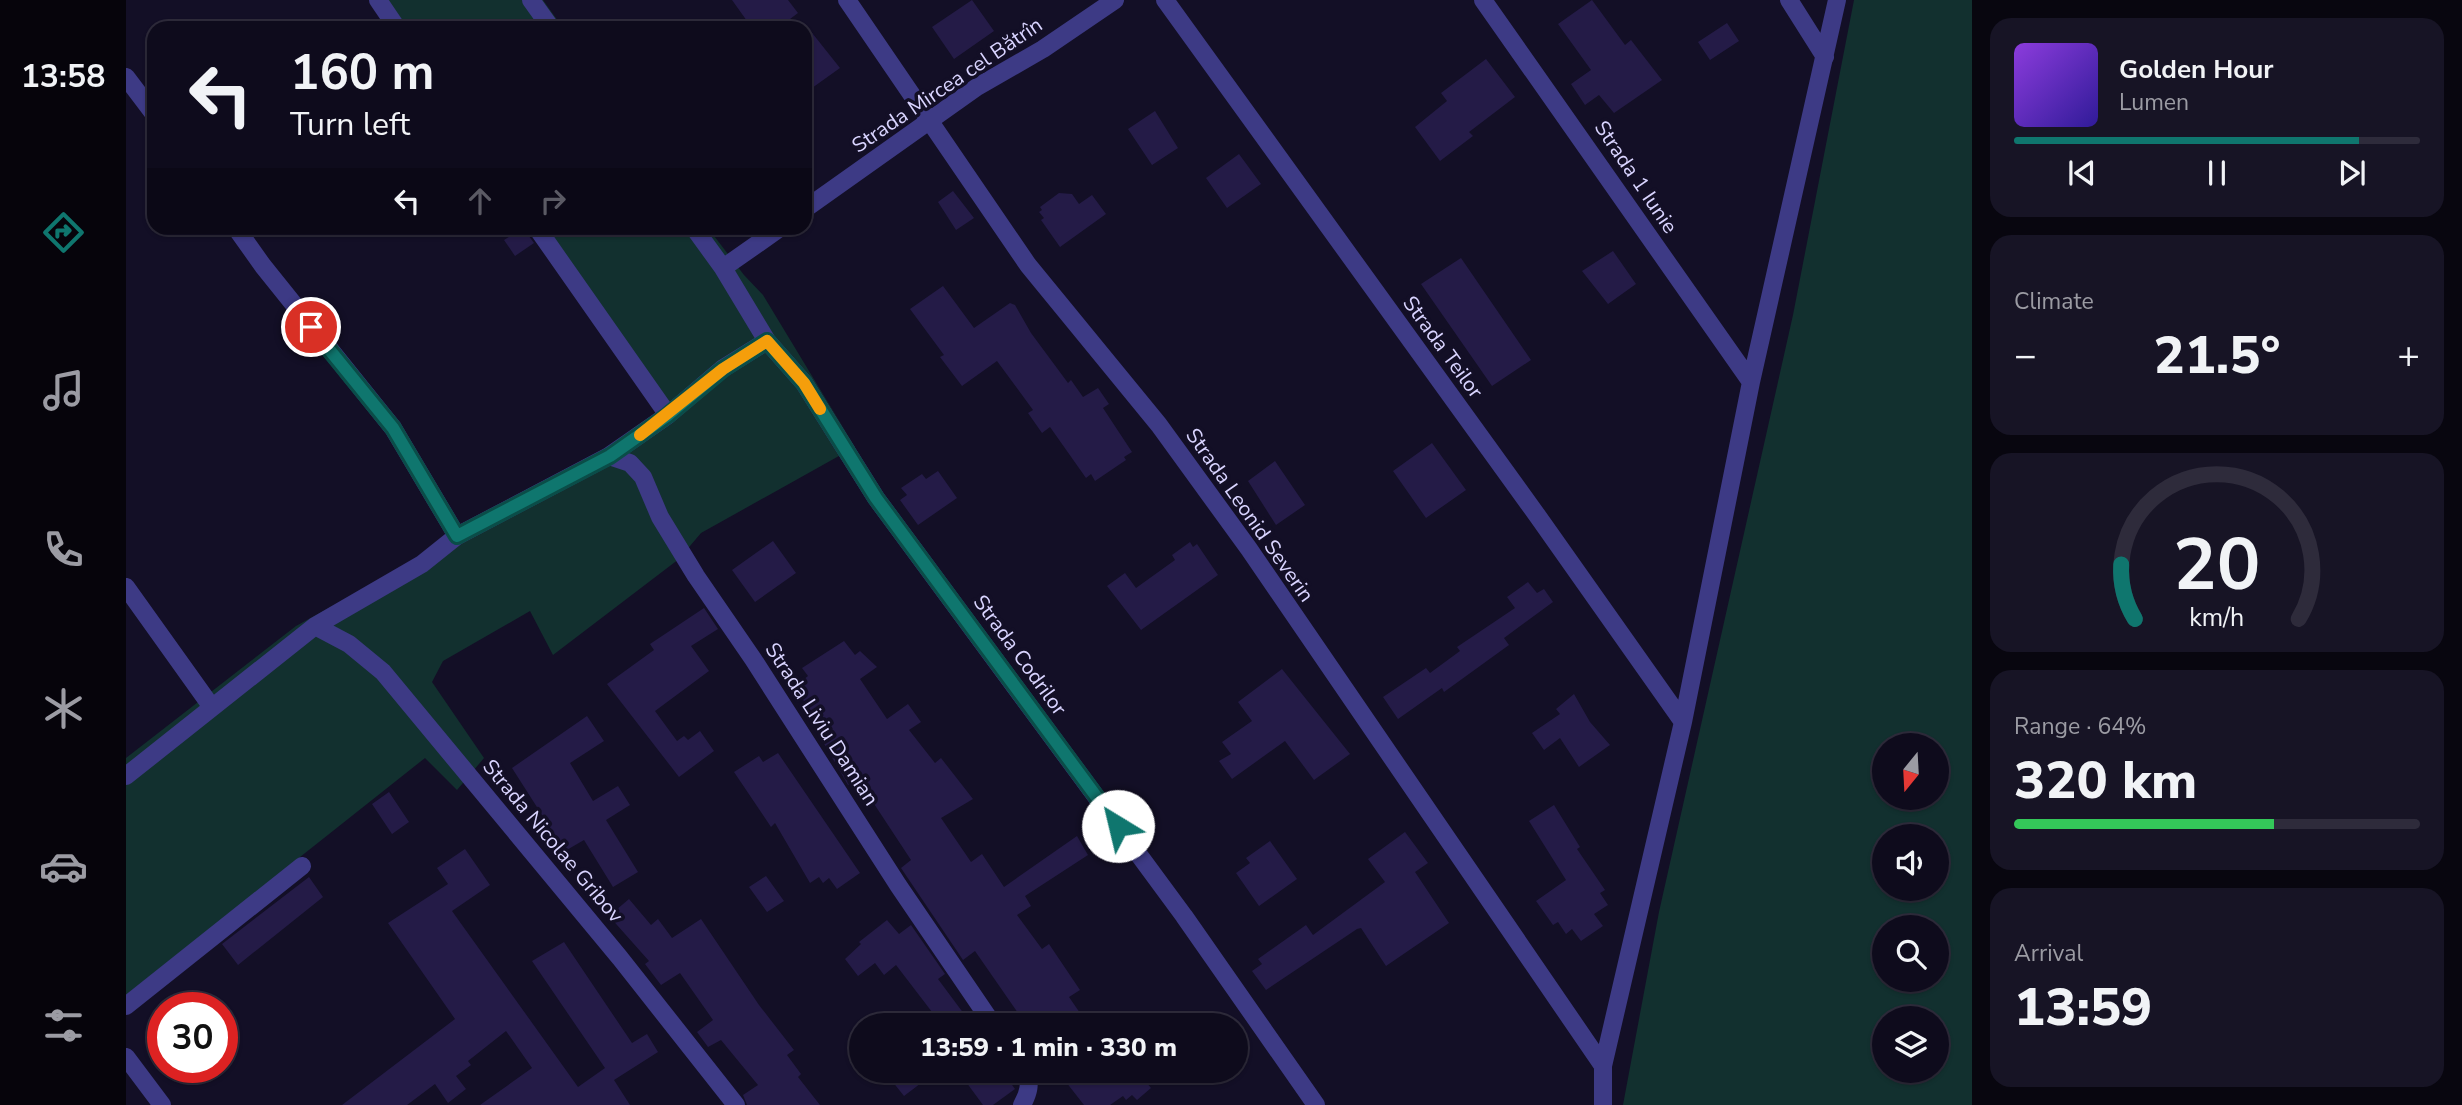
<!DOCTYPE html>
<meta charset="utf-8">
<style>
body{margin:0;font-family:"Nunito Sans",sans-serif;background:#171425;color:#f1f3f6;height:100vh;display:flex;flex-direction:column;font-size:26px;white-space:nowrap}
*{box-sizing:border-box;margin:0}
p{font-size:23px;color:#9b9ba3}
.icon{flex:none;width:38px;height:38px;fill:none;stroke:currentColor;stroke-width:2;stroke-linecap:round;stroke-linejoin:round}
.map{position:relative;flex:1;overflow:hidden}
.side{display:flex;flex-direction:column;gap:18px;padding:18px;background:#08060f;width:490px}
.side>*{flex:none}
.guide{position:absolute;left:21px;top:21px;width:665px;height:214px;border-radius:21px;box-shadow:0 2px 5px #0004,0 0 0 2px #2e2b3b;background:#0e0b1c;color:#f1f3f6;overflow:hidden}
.needle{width:46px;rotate:198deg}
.controls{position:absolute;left:1746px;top:733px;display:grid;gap:14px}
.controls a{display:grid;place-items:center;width:77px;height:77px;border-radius:50%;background:#0e0b1c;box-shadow:0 2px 5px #0004,0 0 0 2px #2e2b3b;font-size:35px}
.speed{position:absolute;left:21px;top:992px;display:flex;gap:14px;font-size:35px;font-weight:700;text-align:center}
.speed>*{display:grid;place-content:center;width:91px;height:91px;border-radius:50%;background:#0e0b1c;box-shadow:0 2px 5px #0004,0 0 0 2px #2e2b3b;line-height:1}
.speed .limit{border:10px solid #d22;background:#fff;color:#111}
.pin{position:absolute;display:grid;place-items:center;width:60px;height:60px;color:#fff;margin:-30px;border:4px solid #fff;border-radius:50%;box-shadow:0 2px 7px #0007}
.me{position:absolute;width:77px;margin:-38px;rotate:324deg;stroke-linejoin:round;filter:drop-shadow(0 0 5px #0008)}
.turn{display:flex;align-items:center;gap:24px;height:147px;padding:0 28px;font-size:32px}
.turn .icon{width:91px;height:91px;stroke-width:2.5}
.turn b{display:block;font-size:49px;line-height:60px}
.lanes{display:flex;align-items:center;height:66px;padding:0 28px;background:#0003;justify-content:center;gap:35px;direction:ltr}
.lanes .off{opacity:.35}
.big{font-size:52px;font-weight:800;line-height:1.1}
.side .tile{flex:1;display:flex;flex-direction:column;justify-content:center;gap:10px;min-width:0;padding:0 24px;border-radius:21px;background:#171425}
.side .dial{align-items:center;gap:0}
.dial svg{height:182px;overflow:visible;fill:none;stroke:#2e2b3b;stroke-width:7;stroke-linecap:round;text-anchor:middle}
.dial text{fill:#f1f3f6;stroke:none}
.song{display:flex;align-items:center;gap:21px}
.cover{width:84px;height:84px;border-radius:10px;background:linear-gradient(135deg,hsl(270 70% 55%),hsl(250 70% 35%))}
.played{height:7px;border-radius:4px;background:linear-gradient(90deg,#0f766e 85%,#2e2b3b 85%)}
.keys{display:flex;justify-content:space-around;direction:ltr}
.heat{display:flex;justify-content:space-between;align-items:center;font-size:38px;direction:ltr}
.charge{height:10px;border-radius:5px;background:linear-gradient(90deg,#34c759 64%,#2e2b3b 0)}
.trip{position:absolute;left:723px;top:1013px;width:399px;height:70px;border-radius:35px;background:#0e0b1c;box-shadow:0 2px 5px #0004,0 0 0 2px #2e2b3b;font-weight:800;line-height:70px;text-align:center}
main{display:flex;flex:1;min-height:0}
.menu{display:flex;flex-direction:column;width:126px;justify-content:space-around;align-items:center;background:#06040b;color:#9b9ba3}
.menu .icon{width:49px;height:49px}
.menu .current{color:#0f766e}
.menu b{font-size:32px;color:#f1f3f6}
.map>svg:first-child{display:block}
</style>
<main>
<nav class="menu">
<b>13:58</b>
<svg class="icon current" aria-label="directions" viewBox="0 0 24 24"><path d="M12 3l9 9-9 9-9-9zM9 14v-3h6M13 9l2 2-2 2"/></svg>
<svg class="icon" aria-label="music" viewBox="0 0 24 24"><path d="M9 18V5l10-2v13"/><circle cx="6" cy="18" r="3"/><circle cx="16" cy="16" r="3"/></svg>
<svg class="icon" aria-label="phone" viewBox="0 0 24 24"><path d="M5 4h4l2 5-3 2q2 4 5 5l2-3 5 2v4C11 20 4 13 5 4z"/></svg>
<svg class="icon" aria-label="climate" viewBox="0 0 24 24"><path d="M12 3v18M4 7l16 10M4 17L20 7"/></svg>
<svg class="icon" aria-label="car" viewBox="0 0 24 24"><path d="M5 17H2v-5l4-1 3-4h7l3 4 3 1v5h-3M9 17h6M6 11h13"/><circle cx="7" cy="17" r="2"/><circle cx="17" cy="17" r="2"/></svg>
<svg class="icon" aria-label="filters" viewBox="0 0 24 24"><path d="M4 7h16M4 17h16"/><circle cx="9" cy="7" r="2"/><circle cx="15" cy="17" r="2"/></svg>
</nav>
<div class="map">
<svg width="1846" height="1105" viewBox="0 0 1846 1105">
<rect width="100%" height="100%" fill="#130f26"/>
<path fill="#12302f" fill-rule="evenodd" d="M243,0H417L437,28H263Z
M1728,0H1846V1105H1497L1533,912L1667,315ZM1759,746H1811V798H1759ZM1759,836H1811V889H1759ZM1759,928H1811V980H1759ZM1759,1018H1811V1071H1759Z
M408,228H582L618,275L637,295L729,447L575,533L553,559L427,655L404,611L317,661L306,682L358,758L331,790L299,758L0,995V758L170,626L548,418Z"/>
<path fill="#241b47" d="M606,0H662L672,13L652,28H626Z
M846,0L868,31L828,59L806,27Z
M1466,0L1499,45L1505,40L1536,80L1488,113L1473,95L1459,105L1445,84L1465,70L1432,24Z
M1601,23L1613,41L1584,60L1572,42Z
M679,24L714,68L679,93Z
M1360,59L1389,97L1343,132L1347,136L1314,161L1289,127L1321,101L1315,93Z
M1029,111L1052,148L1026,165L1002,129Z
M1113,154L1135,184L1101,208L1080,178Z
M827,191L848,218L830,230L812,202Z
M933,193L946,194L953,204L966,195L980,214L934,247L915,220L918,218L913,212L916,210L914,207Z
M397,228L408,243L389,256L378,240Z
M1487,251L1510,284L1482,304L1456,271Z
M1335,258L1405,360L1366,386L1295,284Z
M817,286L848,328L884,303L889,305L905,333L942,383L945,380L957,397L972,388L983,404L977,408L1006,452L998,457L1000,460L969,481L965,474L960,478L924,427L916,433L902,413L907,410L871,361L836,386L814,357L818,355L784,309Z
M1306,443L1340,490L1300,518L1267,471Z
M1149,461L1179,505L1150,525L1122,481Z
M812,471L831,498L792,525L774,500L781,495L775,488L796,474L800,479Z
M647,541L670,573L629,602L606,570Z
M1064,542L1067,547L1071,544L1092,575L1015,630L981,586L999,573L1010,588L1049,560L1046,555Z
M1402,582L1411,593L1418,589L1427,602L1378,638L1383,645L1318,692L1316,688L1272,719L1257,697L1300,668L1304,673L1334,651L1331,647L1389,608L1381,597Z
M578,608L592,629L565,646L583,671L529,711L551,741L558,736L562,740L574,731L588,751L553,777L481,684L528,650L524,644Z
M718,641L729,655L734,651L751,667L734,679L761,719L782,704L795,722L783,730L809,763L815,758L847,799L815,818L845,862L856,854L878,887L951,836L962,855L899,896L905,906L891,915L916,949L923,944L954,990L943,997L963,1026H901L849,951L837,960L775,868L785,860L733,781L722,785L681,714L685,711L668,687L682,676L676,668Z
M1156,669L1224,754L1188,780L1159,741L1106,779L1093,761L1105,754L1096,742L1126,721L1112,702Z
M1448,694L1464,722L1484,745L1453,767L1434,738L1418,750L1406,733L1434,714L1430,709Z
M461,716L478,741L444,763L467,801L492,786L504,805L480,820L512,872L487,887L458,840L439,851L386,768Z
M652,753L734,873L711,889L703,878L697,883L693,877L684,883L649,823L645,827L608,772L633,756L637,762Z
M263,792L283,822L266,834L246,804Z
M1428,805L1454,847L1451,849L1479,890L1474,893L1482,905L1468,914L1477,926L1455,941L1446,929L1440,934L1432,922L1427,925L1410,901L1440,880L1403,821Z
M1279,832L1302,863L1289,872L1323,923L1260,966L1235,928L1231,929L1140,990L1126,971L1136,964L1132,959L1180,925L1187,935L1259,882L1242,859Z
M1144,841L1171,879L1133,906L1110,873L1124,863L1120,858Z
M339,849L364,885L326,911L452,1087L479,1068L406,961L438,942L506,1043L521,1034L532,1052L488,1080L504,1105H354L406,1068L380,1031L342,1061L345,1065L330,1076L340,1089L322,1103L309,1084L281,1105H216L329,1019L262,923L322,884L311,868Z
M640,876L658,901L641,912L623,887Z
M183,877L197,897L112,965L96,944Z
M503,899L525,925L532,919L546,938L575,919L633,1005L668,1050L661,1055L675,1074L672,1077L694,1105H621L617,1095L632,1085L595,1040L582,1047L571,1032L587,1020L554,973L535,985L519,964L523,961L483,916Z
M761,920L773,934L785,925L819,974L812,979L847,1026H788L806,1012L770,965L758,975L749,963L732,976L719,959L735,944L733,942Z
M758,1071H811L778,1096Z
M832,1071H876L889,1089L867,1105H857Z
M955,1071H979L985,1080L999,1071H1011L1025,1088L1011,1100L1006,1095L1000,1100L997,1096L984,1105H958L940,1082Z"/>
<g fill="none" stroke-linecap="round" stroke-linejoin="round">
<path stroke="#3d3a85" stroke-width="18" d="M252,0L271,28
M405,0L425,28
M721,0L902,265L1033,425L1123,549L1477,1066
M1039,0L1413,518L1557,722
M1357,0L1625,382
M1663,0L1699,57
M0,77L28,114
M679,209L851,87L917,49L989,0
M110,228L137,266L267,428L331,536
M411,228L542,415
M568,228L597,268L641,341L678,383L750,498L1058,916L1190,1105
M597,268L654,228
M483,456L504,463L517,477L534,517L570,576L627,659L772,885L868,1026
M0,587L85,706
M189,626L223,644L257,672L494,958L610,1105
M0,776L189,626L296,564L331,536L483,456L542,415L596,369L641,341
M0,1006L176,866
M0,1057L36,1105
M896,1105C902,1094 906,1083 899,1071
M1477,1105V1066L1557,722L1625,382L1711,0"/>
</g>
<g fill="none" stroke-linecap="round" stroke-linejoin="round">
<defs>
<path id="route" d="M185,327L267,428L331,536L484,456L542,415L597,369L641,341L678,383L750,498L992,826"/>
</defs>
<use href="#route" stroke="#0a4d48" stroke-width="18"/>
<use href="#route" stroke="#0f766e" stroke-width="12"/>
<path stroke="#f59e0b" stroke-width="12" d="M514,435L597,369L641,341L678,383L694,409"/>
</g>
<g text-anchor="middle" stroke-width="7" stroke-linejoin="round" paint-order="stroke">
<g font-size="21" fill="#d9d4ff" stroke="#130f26">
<text transform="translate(821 85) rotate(-34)" y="7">Strada Mircea cel Bătrîn</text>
<text transform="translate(1510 177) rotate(56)" y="7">Strada 1 Iunie</text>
<text transform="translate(1317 347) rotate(54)" y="7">Strada Teilor</text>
<text transform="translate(1124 515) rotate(55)" y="7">Strada Leonid Severin</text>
<text transform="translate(894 655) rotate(54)" y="7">Strada Codrilor</text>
<text transform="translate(696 724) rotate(57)" y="7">Strada Liviu Damian</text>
<text transform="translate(427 841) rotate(50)" y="7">Strada Nicolae Gribov</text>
</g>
</g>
</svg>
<div class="controls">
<a><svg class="needle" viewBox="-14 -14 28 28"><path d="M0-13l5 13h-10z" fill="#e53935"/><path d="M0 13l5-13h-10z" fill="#9b9ba3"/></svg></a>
<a><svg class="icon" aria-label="sound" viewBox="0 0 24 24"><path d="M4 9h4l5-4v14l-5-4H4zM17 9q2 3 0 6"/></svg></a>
<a><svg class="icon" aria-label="search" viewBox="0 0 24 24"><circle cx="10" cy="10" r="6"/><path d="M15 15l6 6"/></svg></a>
<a><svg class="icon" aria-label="layers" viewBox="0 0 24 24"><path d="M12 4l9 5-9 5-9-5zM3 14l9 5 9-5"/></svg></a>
</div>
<div class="speed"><div class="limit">30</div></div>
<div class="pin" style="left:185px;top:327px;background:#d93025"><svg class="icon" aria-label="arrive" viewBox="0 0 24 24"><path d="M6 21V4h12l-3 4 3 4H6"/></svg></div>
<svg class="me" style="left:992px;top:826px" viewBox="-20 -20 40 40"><circle r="19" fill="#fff"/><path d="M0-13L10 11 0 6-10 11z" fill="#0f766e"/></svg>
<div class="trip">13:59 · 1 min · 330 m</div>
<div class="guide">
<div class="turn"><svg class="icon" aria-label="left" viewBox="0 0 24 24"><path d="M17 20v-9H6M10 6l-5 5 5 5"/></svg><div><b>160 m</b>Turn left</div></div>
<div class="lanes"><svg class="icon" aria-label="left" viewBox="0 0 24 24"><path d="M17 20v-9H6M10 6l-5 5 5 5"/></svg><svg class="icon off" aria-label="ahead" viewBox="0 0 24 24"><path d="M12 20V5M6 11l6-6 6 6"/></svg><svg class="icon off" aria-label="right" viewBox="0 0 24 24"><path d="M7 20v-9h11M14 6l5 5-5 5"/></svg></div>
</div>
</div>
<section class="side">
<div class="tile">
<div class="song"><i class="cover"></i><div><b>Golden Hour</b><p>Lumen</p></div></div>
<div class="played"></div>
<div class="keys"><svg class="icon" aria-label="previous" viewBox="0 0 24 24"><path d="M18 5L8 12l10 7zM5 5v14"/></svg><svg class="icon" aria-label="pause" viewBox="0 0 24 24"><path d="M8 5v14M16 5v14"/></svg><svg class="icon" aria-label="next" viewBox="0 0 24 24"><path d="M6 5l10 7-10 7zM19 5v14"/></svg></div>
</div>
<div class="tile"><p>Climate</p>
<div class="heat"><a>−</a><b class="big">21.5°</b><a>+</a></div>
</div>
<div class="tile dial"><svg viewBox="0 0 100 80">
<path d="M14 69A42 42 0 1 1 86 69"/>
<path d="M14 69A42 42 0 0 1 8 45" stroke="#0f766e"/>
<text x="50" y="56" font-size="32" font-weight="700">20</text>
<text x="50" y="72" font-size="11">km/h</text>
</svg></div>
<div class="tile"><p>Range · 64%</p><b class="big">320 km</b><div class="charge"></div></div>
<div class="tile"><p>Arrival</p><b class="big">13:59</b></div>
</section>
</main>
